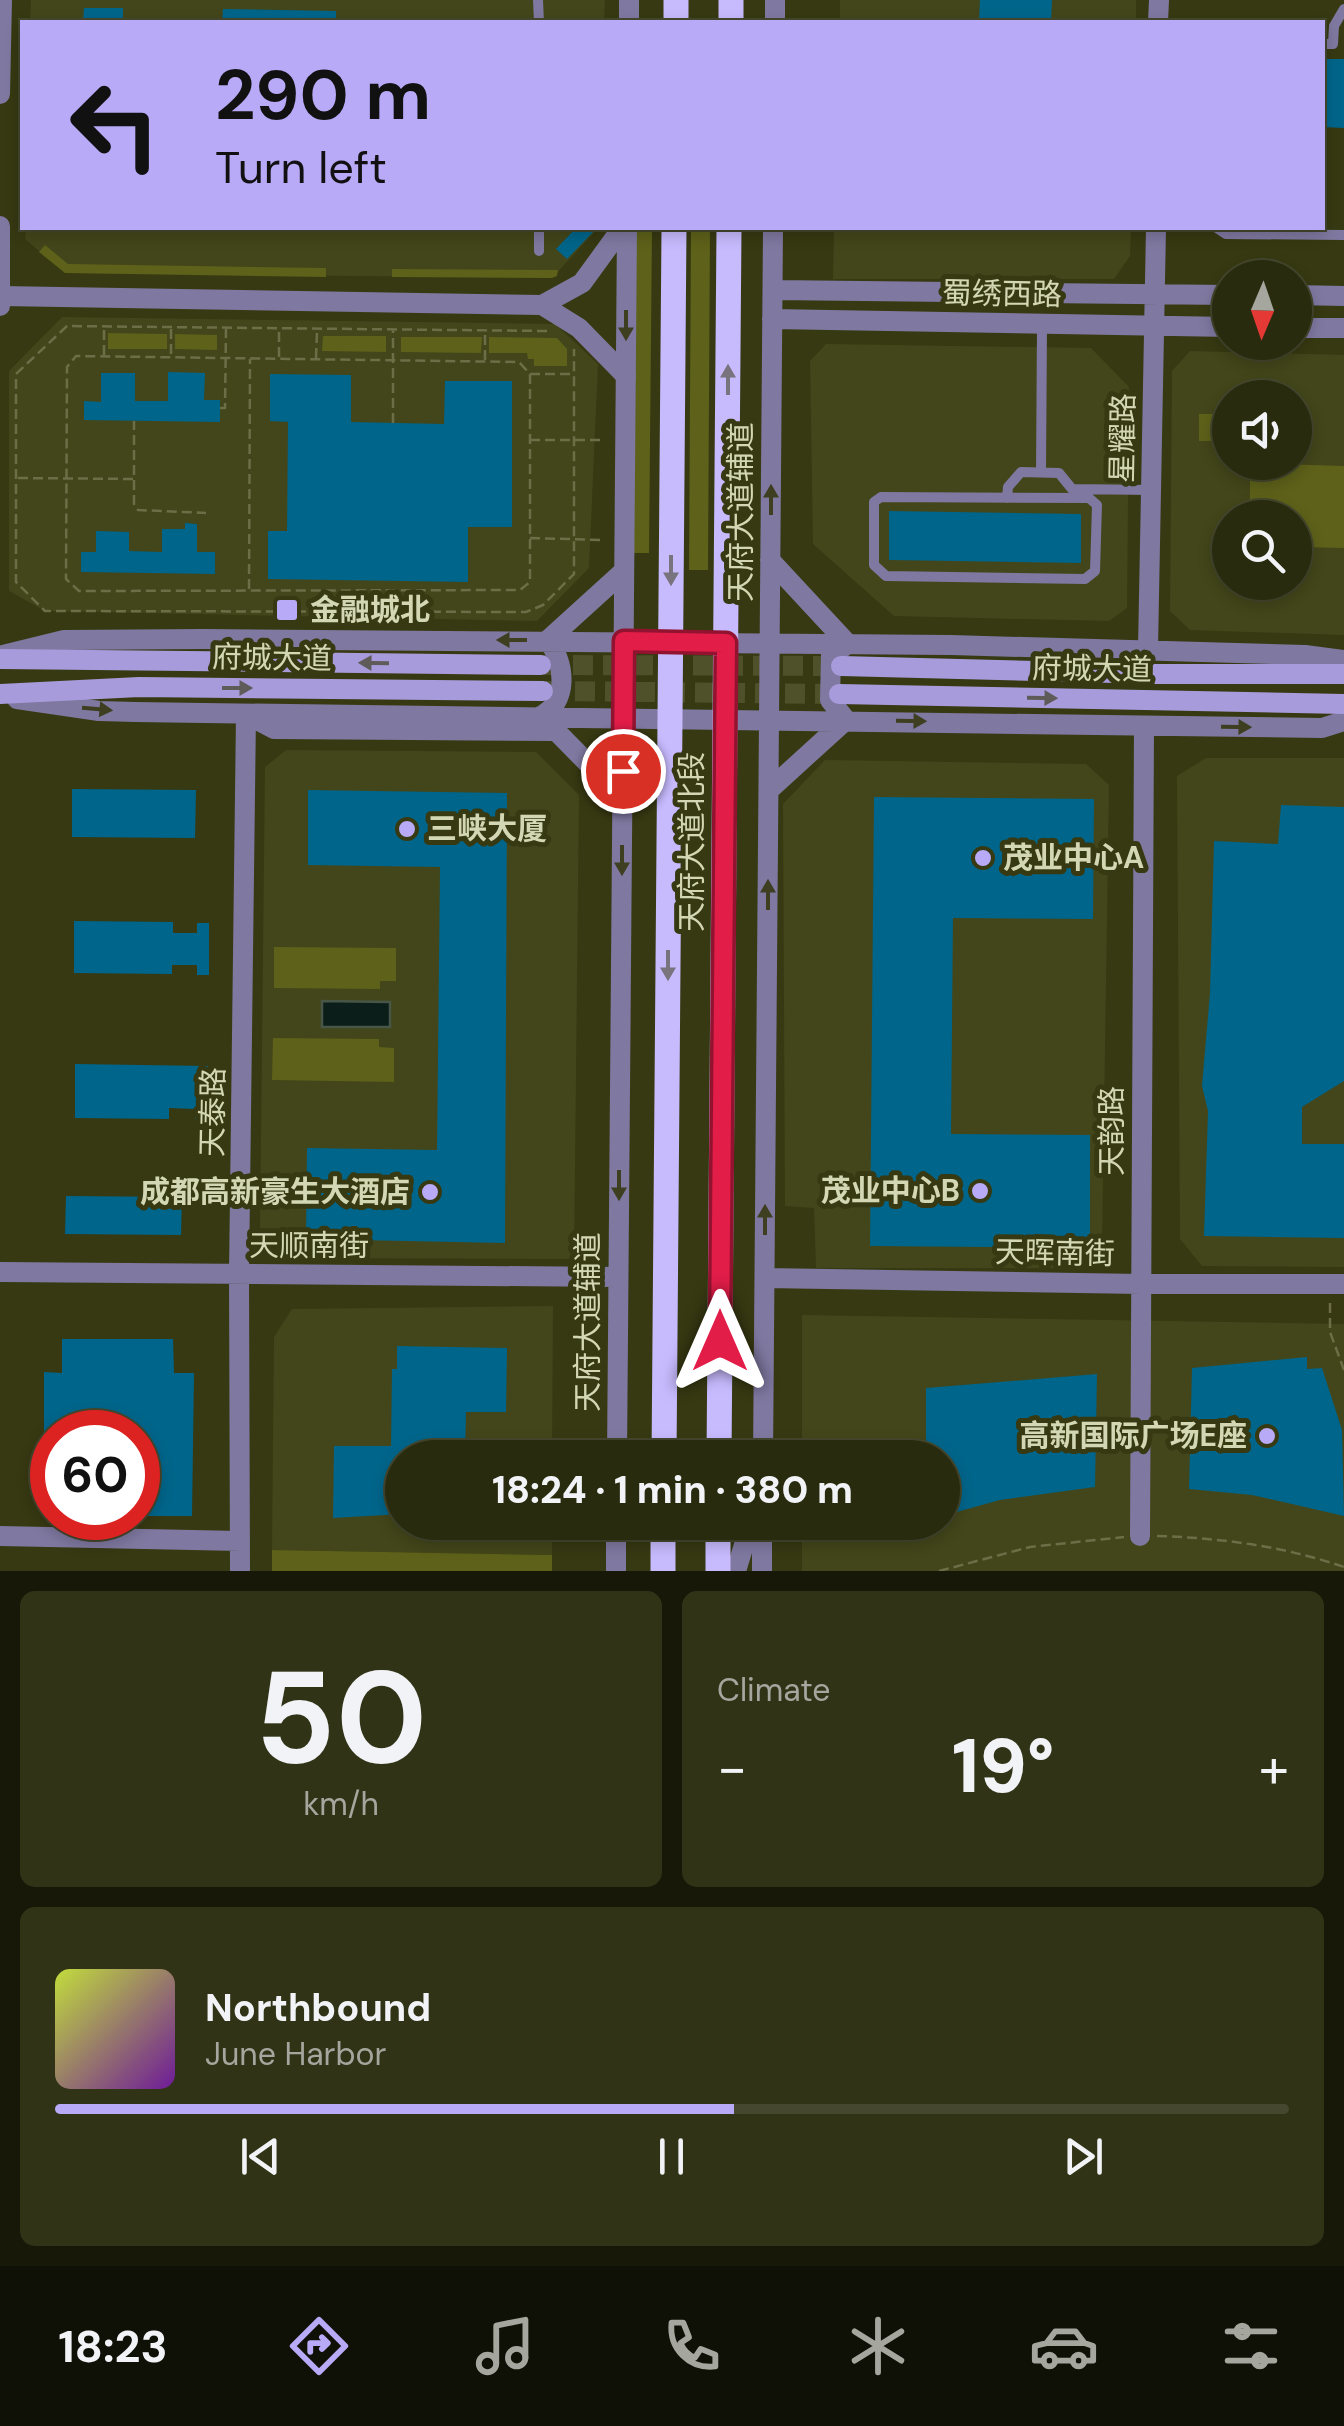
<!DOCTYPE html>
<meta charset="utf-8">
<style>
body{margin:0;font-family:"DM Sans","Noto Sans SC",sans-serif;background:#313317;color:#f1f3f6;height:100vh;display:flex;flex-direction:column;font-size:38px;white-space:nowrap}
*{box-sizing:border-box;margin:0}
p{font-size:32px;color:#a5a79e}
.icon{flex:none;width:55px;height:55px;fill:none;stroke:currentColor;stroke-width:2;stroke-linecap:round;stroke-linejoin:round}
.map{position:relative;height:1571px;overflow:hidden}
.drawer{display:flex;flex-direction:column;gap:20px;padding:20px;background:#171808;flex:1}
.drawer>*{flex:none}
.guide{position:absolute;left:20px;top:20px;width:1305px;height:210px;border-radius:0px;box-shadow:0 5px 15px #0003,0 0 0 2px #45472e;background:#b9aaf7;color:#111;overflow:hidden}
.needle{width:65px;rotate:182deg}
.fabs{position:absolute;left:1212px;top:260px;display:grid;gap:20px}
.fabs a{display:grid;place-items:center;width:100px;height:100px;border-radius:50%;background:#292b0e;box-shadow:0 5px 15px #0003,0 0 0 2px #45472e;font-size:50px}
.speed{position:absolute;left:30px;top:1410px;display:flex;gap:20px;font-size:50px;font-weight:700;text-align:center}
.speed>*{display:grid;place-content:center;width:130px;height:130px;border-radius:50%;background:#292b0e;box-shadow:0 5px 15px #0003,0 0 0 2px #45472e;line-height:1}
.speed .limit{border:15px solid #d22;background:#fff;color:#111}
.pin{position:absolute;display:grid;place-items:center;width:85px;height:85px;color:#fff;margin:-42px;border:5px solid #fff;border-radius:50%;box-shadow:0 2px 10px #0007}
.me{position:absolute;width:110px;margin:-55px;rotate:0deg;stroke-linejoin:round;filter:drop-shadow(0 0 8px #0008)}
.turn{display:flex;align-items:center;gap:35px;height:210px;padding:0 30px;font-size:45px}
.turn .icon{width:130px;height:130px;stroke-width:2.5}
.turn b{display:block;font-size:70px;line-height:85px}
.big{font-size:75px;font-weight:800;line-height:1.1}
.drawer .widget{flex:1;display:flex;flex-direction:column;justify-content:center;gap:15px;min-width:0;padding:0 35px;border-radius:15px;background:#313317}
.drawer .dial{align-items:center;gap:0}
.dial b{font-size:130px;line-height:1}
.song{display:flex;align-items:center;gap:30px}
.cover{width:120px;height:120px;border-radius:15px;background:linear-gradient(135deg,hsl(70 70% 55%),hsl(280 70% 35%))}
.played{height:10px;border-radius:5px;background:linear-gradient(90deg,#b9aaf7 55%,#45472e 55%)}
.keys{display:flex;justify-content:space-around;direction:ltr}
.heat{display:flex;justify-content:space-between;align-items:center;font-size:55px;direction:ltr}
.drawer .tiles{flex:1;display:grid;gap:20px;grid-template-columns:1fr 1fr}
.widget:last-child{grid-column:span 2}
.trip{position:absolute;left:385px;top:1440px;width:575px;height:100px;border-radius:50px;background:#292b0e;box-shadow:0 5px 15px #0003,0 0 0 2px #45472e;font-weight:800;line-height:100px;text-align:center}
.tab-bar{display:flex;height:160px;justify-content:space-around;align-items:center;background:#101106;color:#a5a79e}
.tab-bar .icon{width:70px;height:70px}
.tab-bar .current{color:#b9aaf7}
.tab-bar b{font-size:45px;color:#f1f3f6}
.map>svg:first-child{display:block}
</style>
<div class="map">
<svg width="1344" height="1571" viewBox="0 0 1344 1571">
<rect width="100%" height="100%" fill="#373912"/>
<path fill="#43461a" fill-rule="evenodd" d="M31,0H605L604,22H30Z
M840,0H1136V22H840Z
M26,228H598L552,278L65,273L25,239Z
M834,228H1131L1130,256L1114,279H833Z
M62,317L555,324L598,364L589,568L537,621L45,611L9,591V371Z
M826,344L1091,348L1129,387L1127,608L1109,621L894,616L813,544L810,361Z
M1190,351L1344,355V635L1190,630L1170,611L1172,371ZM1230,398H1295V462H1230ZM1230,518H1295V582H1230Z
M286,750L536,752L579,795L574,1259L285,1258L267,1252L260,1232L265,767Z
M1206,758H1344V1267L1202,1266L1180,1239L1177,776Z
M825,760L1086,764L1109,785L1102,1245L1078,1268H816L814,1208L785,1206L783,804Z
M553,1306L552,1457L402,1458V1522L552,1523V1555L272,1550L274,1337L292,1309Z
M802,1315L1344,1324V1571H802V1523L942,1522V1458L802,1457Z"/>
<path fill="#5d6119" d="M630,228H652L649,553H627Z
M691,228H710L708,570H689Z
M45,245L68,264L326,268V277L65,273L39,252Z
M392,269L558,270L557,276L552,278L392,277Z
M108,333L167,334V349H108Z
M175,334L217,335V350L175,349Z
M323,336H386V352L322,351Z
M401,337H482L481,353L401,352Z
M489,337L557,338L567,349V366H534V359H528L527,353H489Z
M1199,414H1230V441H1199Z
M1250,463L1344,466V548L1295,547V518L1250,517Z
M274,947L396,948V981H380V989L274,988Z
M273,1038L379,1039V1047L394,1048V1082L272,1080Z
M272,1550L552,1555V1571H272Z"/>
<path fill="#0b1e19" stroke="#475647" stroke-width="2.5" d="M322,1001L390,1002V1027H322Z"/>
<path fill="#00658a" d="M980,0H1052L1051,22L979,20Z
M84,8H123V22H83Z
M223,9L336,11V22H222Z
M1322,59H1344V128L1322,127Z
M576,228H597L567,259L556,249Z
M168,372L205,373L204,400H220V422L84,420V401L101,402V373H135V401H168Z
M270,374L351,375V422L444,424L445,381H512V527H468V582L268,579V531H287L288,422L270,421Z
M889,511L1081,514V563L889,560Z
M185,523L197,524V552H215V574L81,572V552H96V531L129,532V551L162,552V529H185Z
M72,789L196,790L195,838L72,837Z
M308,790L507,793L505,1243L306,1239L307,1148L437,1150L440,867L308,865Z
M874,797L1094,799L1093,919L953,918L951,1134L1090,1135V1248L870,1246Z
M1281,805L1344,807V1081L1302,1107V1144H1344V1238L1204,1236L1208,1111L1202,1086L1210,993L1214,841L1278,844Z
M74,921L173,922V933H197V923H209V975H197V965H172V974L74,973Z
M75,1064L208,1066V1120L195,1119V1109L169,1108V1119L75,1118Z
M66,1196L182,1197L181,1235L65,1234Z
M62,1339H173L174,1373H194L192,1516H138V1432H44V1372L62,1373Z
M397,1346L507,1348L506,1412H466L465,1458H402V1514L333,1518L334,1446H391L392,1369H397Z
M1307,1357V1369L1322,1368L1342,1430L1344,1516L1252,1495L1189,1489L1192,1368Z
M1097,1374L1095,1487L1000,1500L942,1516V1458H926V1388Z"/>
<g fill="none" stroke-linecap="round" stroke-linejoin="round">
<path stroke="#4e512a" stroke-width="20" stroke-dasharray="20 10" stroke-linecap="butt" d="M543,665L841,666
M545,691L839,694"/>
<path stroke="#6c6e48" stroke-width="2.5" stroke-dasharray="10 5" stroke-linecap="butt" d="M171,329V356
M547,331L67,326L16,374V582L45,611L526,612L543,605L574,574V349
M104,355V328
M279,357V330
M316,358L317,331
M485,360V333
M530,374V582L520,590L79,591L66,579L67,367L76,356L519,362L530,374H573
M220,408H225L226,329
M393,423V330
M530,440H602
M18,478L134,479V421
M134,480V504L138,510L206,513
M530,538L603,540
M249,589L250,359
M1330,1303V1332L1344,1370
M1157,1536C1221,1538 1283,1546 1344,1567
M939,1571L1030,1547L1124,1537"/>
<path stroke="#7f78a0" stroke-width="10" d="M538,0L539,22
M1322,44H1333L1334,26L1344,9
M539,228V251
M1217,228L1226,234L1344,235
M1041,472L1042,325
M881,497L1089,498L1097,505L1095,571L1085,579L886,576L874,565V502Z
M1007,498L1008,487L1021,472L1059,473L1072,489L1151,490"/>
<path stroke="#7f78a0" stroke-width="20" d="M1,296L542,305L579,328L626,376
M542,305L582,283L622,228"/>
<path stroke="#7f78a0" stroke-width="20" d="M629,22V0
M775,22V0
M1158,22L1159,0
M0,94L2,0
M0,226V306
M773,290L1230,295
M1295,295L1344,296
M772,319L1230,327
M1295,328H1344
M1148,649L1156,228
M3,655L64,640L203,639L951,645L1305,655L1344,660
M17,699L99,711L135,712L1322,728L1344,721
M539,717C570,702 565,664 548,640L624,571
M769,790L846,720L830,700L831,655L848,644L770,560
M0,1272L618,1277
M765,1278L1141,1284H1344
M617,1458L627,228
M763,1458L773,228
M0,1536L240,1541
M1140,1536L1144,726
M240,1571L239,1275L246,714L274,729L556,731L622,798
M616,1571V1522
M736,1571L751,1522
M762,1571V1522"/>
<path stroke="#a89bdc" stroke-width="20" d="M0,659L541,665
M841,666L1156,674H1344
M0,694L139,687L543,691
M839,694L1344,704"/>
<path stroke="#c7bafd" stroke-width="25" d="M676,22V0
M731,22V0
M664,1458L674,228
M719,1458L729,228
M663,1571V1522
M718,1571V1522"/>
</g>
<defs><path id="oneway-solid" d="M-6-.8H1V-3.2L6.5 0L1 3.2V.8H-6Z" transform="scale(2.5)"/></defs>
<g fill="#3e3f20">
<use href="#oneway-solid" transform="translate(626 325) rotate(90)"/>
<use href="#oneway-solid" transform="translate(771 500) rotate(-90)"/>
<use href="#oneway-solid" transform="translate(512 640) rotate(-180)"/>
<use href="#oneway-solid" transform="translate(97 709) rotate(5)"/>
<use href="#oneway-solid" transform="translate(911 721) rotate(1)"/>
<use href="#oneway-solid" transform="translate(1236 727) rotate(1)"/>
<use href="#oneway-solid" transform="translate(622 860) rotate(90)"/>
<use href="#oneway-solid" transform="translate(768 895) rotate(-90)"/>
<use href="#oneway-solid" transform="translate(619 1185) rotate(90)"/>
<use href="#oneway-solid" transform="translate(765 1220) rotate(-90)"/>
</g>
<g fill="#78737c">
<use href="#oneway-solid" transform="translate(728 380) rotate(-90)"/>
<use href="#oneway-solid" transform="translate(671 570) rotate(90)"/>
<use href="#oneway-solid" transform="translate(668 965) rotate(90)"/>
</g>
<g fill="#5f5b59">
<use href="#oneway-solid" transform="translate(374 663) rotate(-179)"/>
<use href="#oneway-solid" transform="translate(237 688)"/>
<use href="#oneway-solid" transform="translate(1042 698) rotate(1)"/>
</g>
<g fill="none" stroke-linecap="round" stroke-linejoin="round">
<defs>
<path id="route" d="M623,771L624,641L726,643L720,1341"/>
</defs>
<use href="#route" stroke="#92132f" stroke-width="25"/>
<use href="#route" stroke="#e11d48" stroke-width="18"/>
</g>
<g fill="#b9aaf7" stroke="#373912" stroke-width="4">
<rect x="275" y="598" width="24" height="24" rx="5"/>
<circle cx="407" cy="829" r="10"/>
<circle cx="983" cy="858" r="10"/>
<circle cx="980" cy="1191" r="10"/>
<circle cx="430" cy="1192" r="10"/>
<circle cx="1267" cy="1436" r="10"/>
</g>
<g text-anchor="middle" stroke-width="10" stroke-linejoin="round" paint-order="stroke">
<g font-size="30" fill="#d3d7b3" stroke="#373912">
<text transform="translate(1002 294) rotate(1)" y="10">蜀绣西路</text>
<text transform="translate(1123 438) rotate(-89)" y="10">星耀路</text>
<text transform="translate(741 512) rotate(-90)" y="10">天府大道辅道</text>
<text transform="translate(272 658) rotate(1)" y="10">府城大道</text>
<text transform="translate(1092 669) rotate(1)" y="10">府城大道</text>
<text transform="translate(692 842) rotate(-90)" y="10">天府大道北段</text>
<text transform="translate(213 1112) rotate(-89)" y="10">天泰路</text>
<text transform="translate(1112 1131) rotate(-90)" y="10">天韵路</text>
<text x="309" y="1256">天顺南街</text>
<text transform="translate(1055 1253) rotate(1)" y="10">天晖南街</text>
<text transform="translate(588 1322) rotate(-90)" y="10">天府大道辅道</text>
</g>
<g font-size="30" font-weight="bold" fill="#d3d7b3" stroke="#373912" text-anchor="start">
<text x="310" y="620">金融城北</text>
<text x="427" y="839">三峡大厦</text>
<text x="1003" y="868">茂业中心A</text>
<text x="960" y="1201" text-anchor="end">茂业中心B</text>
<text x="410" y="1202" text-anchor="end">成都高新豪生大酒店</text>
<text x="1247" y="1446" text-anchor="end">高新国际广场E座</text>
</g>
</g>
</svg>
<div class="fabs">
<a><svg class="needle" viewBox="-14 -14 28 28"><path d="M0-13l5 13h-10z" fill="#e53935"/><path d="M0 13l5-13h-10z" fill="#a5a79e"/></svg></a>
<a><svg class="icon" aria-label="sound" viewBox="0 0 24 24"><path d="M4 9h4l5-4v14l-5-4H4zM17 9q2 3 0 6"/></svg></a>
<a><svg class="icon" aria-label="search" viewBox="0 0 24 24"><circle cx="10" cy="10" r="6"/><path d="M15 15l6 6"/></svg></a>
</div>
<div class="speed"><div class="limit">60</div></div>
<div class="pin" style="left:623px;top:771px;background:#d93025"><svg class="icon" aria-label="arrive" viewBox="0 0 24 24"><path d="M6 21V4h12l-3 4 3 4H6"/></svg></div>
<svg class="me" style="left:720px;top:1341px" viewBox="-20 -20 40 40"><path d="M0-17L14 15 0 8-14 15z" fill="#e11d48" stroke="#fff" stroke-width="4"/></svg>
<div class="trip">18:24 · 1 min · 380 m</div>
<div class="guide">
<div class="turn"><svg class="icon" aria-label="left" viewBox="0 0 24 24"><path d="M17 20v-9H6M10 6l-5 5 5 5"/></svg><div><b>290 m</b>Turn left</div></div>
</div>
</div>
<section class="drawer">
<div class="tiles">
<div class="widget dial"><b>50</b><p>km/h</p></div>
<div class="widget"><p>Climate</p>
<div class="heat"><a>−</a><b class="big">19°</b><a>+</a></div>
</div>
<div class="widget">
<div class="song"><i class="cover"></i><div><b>Northbound</b><p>June Harbor</p></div></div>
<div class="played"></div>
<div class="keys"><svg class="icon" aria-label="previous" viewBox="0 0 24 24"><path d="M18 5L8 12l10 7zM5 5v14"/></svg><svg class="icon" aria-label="pause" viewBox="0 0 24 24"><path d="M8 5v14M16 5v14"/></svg><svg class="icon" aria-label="next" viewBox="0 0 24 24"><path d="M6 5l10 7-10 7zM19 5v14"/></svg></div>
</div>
</div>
</section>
<nav class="tab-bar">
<b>18:23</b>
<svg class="icon current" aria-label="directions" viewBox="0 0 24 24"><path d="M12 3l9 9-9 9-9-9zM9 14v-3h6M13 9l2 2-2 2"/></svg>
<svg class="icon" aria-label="music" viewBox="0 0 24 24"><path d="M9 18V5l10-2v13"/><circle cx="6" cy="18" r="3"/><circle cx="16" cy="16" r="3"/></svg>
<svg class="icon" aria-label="phone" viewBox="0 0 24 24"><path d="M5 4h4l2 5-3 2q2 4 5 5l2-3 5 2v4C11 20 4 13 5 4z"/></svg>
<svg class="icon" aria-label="climate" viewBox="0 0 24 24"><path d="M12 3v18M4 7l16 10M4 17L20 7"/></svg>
<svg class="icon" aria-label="car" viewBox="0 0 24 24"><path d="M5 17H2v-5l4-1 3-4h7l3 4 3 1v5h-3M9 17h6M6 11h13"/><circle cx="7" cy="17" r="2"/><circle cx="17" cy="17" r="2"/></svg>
<svg class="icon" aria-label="filters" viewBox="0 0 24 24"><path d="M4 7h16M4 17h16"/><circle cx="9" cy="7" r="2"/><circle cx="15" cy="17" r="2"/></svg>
</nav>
